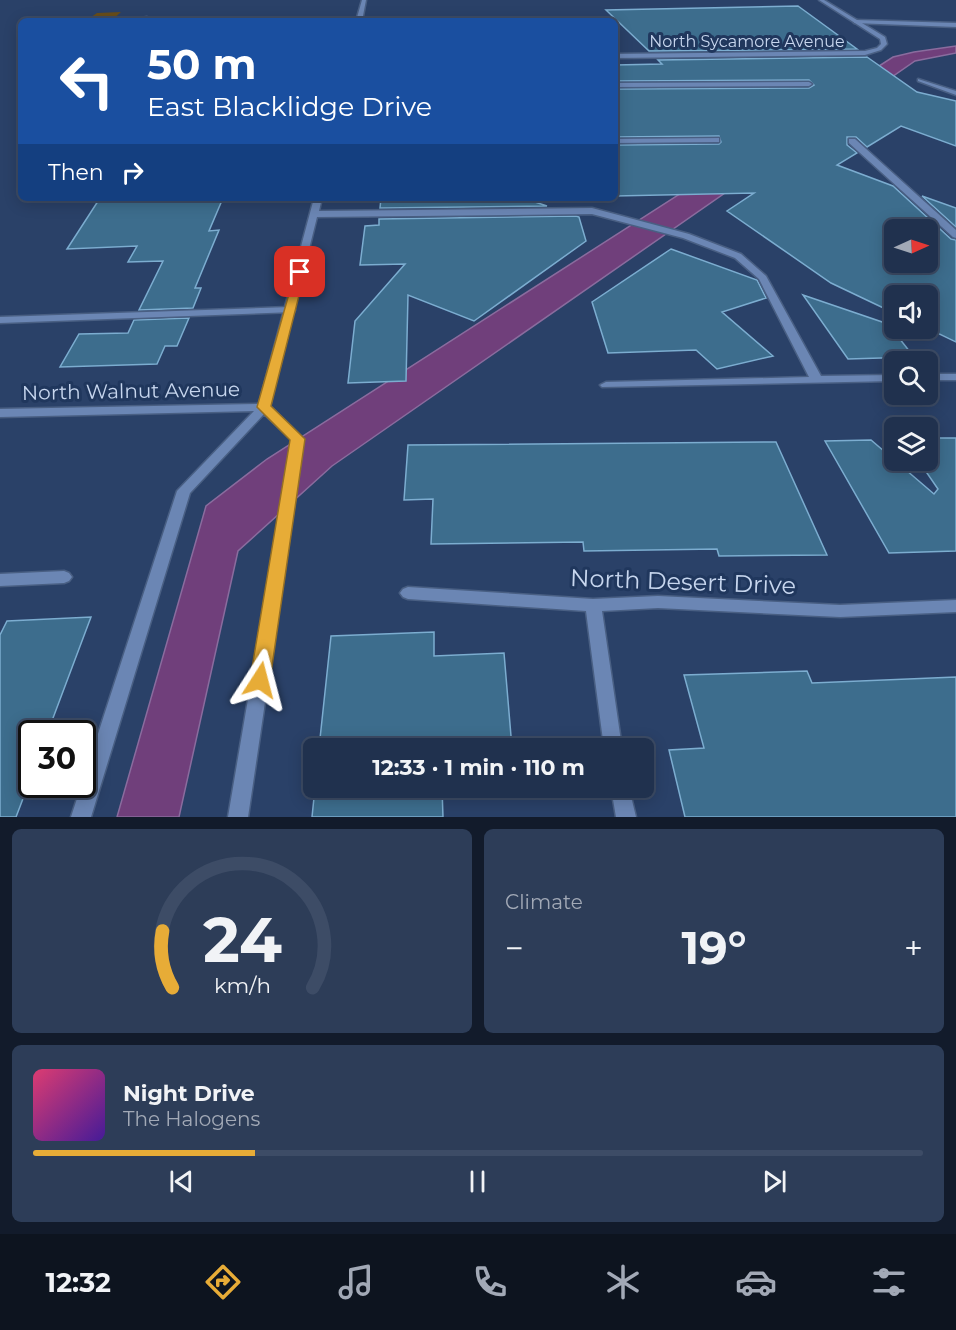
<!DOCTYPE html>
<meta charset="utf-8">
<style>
body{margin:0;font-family:Montserrat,sans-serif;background:#2d3d58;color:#f1f3f6;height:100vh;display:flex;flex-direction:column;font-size:22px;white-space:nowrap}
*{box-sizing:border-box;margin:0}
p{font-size:20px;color:#a2a9b6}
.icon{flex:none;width:33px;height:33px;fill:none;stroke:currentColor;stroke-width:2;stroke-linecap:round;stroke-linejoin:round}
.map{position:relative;height:817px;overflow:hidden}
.side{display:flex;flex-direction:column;gap:12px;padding:12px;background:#121b2b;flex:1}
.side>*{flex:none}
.hud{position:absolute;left:18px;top:18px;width:600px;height:183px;border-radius:9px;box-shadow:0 3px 15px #0003,0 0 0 2px #3d4c66;background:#1a4fa0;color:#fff;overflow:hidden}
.needle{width:39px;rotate:87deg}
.buttons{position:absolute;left:884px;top:219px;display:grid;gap:12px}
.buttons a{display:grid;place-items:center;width:54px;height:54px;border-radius:9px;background:#20314e;box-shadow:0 3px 15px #0003,0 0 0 2px #3d4c66;font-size:30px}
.speed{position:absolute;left:18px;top:720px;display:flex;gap:12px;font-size:30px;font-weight:700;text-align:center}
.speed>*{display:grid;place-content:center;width:78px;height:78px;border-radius:50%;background:#20314e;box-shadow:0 3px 15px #0003,0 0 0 2px #3d4c66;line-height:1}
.speed .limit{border:3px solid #111;border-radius:9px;background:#fff;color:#111}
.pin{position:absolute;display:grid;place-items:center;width:51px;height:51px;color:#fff;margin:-26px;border-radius:12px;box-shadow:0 3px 9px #0006}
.me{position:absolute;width:66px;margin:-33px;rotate:9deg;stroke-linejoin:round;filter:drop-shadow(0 0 4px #0008)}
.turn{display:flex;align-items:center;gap:21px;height:126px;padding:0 30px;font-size:27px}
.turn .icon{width:78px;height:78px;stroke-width:2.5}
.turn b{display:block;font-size:42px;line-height:51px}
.then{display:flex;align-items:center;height:57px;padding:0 30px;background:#0003;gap:12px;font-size:22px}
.big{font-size:45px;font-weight:700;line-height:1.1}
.side .card{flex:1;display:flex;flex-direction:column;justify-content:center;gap:9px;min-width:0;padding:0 21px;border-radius:9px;background:#2d3d58}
.side .dial{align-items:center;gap:0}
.dial svg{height:156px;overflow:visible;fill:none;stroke:#3d4c66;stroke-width:7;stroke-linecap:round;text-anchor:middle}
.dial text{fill:#f1f3f6;stroke:none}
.song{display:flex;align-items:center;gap:18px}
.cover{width:72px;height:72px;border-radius:9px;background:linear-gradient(135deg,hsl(340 70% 55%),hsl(260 70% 35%))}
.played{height:6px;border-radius:3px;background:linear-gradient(90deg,#e7ac37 25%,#3d4c66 25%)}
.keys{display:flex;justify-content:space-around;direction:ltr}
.heat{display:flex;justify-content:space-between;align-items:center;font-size:33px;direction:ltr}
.side .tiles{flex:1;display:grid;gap:12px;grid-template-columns:1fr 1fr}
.card:last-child{grid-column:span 2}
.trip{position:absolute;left:303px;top:738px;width:351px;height:60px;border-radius:9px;background:#20314e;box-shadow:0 3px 15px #0003,0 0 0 2px #3d4c66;font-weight:700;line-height:60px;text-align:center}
.dock{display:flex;height:96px;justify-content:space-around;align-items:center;background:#0d141f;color:#a2a9b6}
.dock .icon{width:42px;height:42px}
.dock .current{color:#e7ac37}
.dock b{font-size:27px;color:#f1f3f6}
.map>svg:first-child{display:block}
</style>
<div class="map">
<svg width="956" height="817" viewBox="0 0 956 817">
<rect width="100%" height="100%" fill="#2a4168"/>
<path fill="#684d19" d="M121,12L111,21H57L62,17L91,16L88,19L97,13Z"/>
<path fill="#703f7b" stroke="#8a6c9e" stroke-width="1.5" d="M956,46V53L915,61L332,466L238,551L179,817H117L206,506L267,459L893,57L914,52Z"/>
<path fill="#3d6d8d" stroke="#7cadd0" stroke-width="1.5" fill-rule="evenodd" d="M798,6L857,49L649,51L606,10Z
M867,57L917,92L956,101V146L901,126L867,147L856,137H847V145L857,153L837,165L893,186L951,239L956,240V342L927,328V296H894V313L831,283L727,211L754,193L615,196V145L719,144L721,142L719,136L615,137V89L809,88L814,85L809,80L615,81V65L662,64L658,60ZM894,230H927V262H894Z
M922,196L956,208V227Z
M100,198H223L209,231L219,230L195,288H201L193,308L139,310L163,261L128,262L137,246L67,249Z
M381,198H523L547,206L380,208Z
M576,216L579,217L586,241L474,321L408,295L406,381L348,383L355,321L405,264L360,265L365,226L379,225V219Z
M671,249L757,280L766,298L722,312L773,356L717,369L696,350L608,353L592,302Z
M803,295L888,324L914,357L848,359Z
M189,318L177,346H165L157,364L60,367L79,334L128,333L134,320Z
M927,438H956V551L889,553L825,441L871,440L934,494L938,489L918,460H927Z
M776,442L827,555L719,556L717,549L584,551L583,542L431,544L433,499L404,500L408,445Z
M91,617L47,734H32V775L16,817H0V635L7,621Z
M434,632V656L504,653L512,748H319L331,636Z
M807,671L812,683L956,677V817H685L669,750L704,748L684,675Z
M315,788H442L443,817H312Z"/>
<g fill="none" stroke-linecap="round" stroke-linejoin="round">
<defs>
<path id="service" d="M147,17L149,19L129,21L130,20Z
M259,18H263V21H257Z
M856,20L956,23V27L854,23Z
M290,307L295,310L294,312L0,323V317Z
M64,571L69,573L72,577L69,581L64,583L0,586V574Z"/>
<path id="minor" d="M362,0H366L362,21H356Z
M819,0H824L885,37L887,44L881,50L865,55L615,58V54L865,51L877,48L881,44L880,39Z
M918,79L956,91V95L918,81Z
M615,83L809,82L812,84L809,86L615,87Z
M719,138V142H716L615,143V139Z
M849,139H855L956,230V238L953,237L849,143Z
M314,198H322L319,211L592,208L689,234L741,254L766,276L821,376L894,375V381L602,387L600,385L606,382L809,377L759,279L735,258L683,238L592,214L317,217L270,406L304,439L248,817H228L292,440L264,414L190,493L91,817H71L177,491L254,411L0,417V409L259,404Z
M927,374H956V380H927Z
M408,587L593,599L658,596L840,605L956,600V612L840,617L658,608L602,611L622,748H604L586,611L408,599L403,597L400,593L403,589Z
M611,788H629L636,817H616Z"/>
</defs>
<use href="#service" stroke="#495f83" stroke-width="3"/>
<use href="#minor" stroke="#495f83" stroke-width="3"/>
<use href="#service" fill="#6b86b4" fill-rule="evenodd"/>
<use href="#minor" fill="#6b86b4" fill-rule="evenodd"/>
</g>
<path fill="#e7ac37" stroke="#967024" stroke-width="1.5" d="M296,269H304L305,272L271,406L305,439L270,680L267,686L260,688L253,686L250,680L290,440L257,407Z"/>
<g text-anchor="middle" stroke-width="6" stroke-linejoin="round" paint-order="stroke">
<g font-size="16" fill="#c7d6ee" stroke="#20375d">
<text x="747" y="47">North Sycamore Avenue</text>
</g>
<g font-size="20" fill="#c7d6ee" stroke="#20375d">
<text transform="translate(131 391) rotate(-1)" y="7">North Walnut Avenue</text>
</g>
<g font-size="24" fill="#c7d6ee" stroke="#20375d">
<text transform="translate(683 582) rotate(2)" y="8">North Desert Drive</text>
</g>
</g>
</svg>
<div class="buttons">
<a><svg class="needle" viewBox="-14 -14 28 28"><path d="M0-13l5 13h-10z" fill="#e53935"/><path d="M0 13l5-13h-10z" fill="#a2a9b6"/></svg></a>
<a><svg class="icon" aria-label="sound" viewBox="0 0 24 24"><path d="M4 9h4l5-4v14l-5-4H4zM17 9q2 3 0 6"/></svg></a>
<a><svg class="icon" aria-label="search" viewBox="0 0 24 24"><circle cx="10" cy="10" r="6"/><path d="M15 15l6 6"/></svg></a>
<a><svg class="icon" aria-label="layers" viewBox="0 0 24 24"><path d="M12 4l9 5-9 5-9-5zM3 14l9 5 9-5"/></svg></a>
</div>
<div class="speed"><div class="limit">30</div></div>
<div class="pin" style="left:300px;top:272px;background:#d93025"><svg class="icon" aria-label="arrive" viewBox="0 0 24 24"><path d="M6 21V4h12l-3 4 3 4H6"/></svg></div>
<svg class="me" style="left:260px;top:680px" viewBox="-20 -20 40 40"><path d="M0-17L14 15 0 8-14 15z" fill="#e7ac37" stroke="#fff" stroke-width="4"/></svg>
<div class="trip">12:33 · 1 min · 110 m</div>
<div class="hud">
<div class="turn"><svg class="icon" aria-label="left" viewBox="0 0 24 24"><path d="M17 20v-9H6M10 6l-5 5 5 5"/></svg><div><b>50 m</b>East Blacklidge Drive</div></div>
<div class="then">Then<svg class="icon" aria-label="right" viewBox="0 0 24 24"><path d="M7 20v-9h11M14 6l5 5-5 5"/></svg></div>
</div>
</div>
<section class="side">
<div class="tiles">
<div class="card dial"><svg viewBox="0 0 100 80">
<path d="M14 69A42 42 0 1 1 86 69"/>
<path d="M14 69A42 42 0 0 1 9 40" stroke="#e7ac37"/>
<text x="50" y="56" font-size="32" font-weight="700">24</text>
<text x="50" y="72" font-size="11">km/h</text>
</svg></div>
<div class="card"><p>Climate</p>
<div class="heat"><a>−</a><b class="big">19°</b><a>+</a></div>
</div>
<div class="card">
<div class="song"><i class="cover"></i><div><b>Night Drive</b><p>The Halogens</p></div></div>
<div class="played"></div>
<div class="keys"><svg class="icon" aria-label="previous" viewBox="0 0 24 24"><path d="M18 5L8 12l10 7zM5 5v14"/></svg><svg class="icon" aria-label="pause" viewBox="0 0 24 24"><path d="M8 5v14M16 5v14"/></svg><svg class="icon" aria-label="next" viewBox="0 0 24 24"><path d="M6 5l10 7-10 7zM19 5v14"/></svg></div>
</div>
</div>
</section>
<nav class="dock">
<b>12:32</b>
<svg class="icon current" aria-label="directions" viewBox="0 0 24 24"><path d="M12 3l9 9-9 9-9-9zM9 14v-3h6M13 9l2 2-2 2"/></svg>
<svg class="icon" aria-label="music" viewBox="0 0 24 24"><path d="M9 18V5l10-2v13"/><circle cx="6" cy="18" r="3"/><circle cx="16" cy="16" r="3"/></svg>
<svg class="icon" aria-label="phone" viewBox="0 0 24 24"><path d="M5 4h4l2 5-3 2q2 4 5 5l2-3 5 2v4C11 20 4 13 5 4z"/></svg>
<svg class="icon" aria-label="climate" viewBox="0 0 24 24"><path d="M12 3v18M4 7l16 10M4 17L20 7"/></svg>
<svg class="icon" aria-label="car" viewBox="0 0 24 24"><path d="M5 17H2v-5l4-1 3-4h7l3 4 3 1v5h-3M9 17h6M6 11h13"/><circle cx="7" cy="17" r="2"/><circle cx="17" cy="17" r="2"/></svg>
<svg class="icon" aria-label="filters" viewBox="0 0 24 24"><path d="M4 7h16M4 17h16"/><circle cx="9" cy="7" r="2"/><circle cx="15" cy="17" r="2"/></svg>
</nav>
